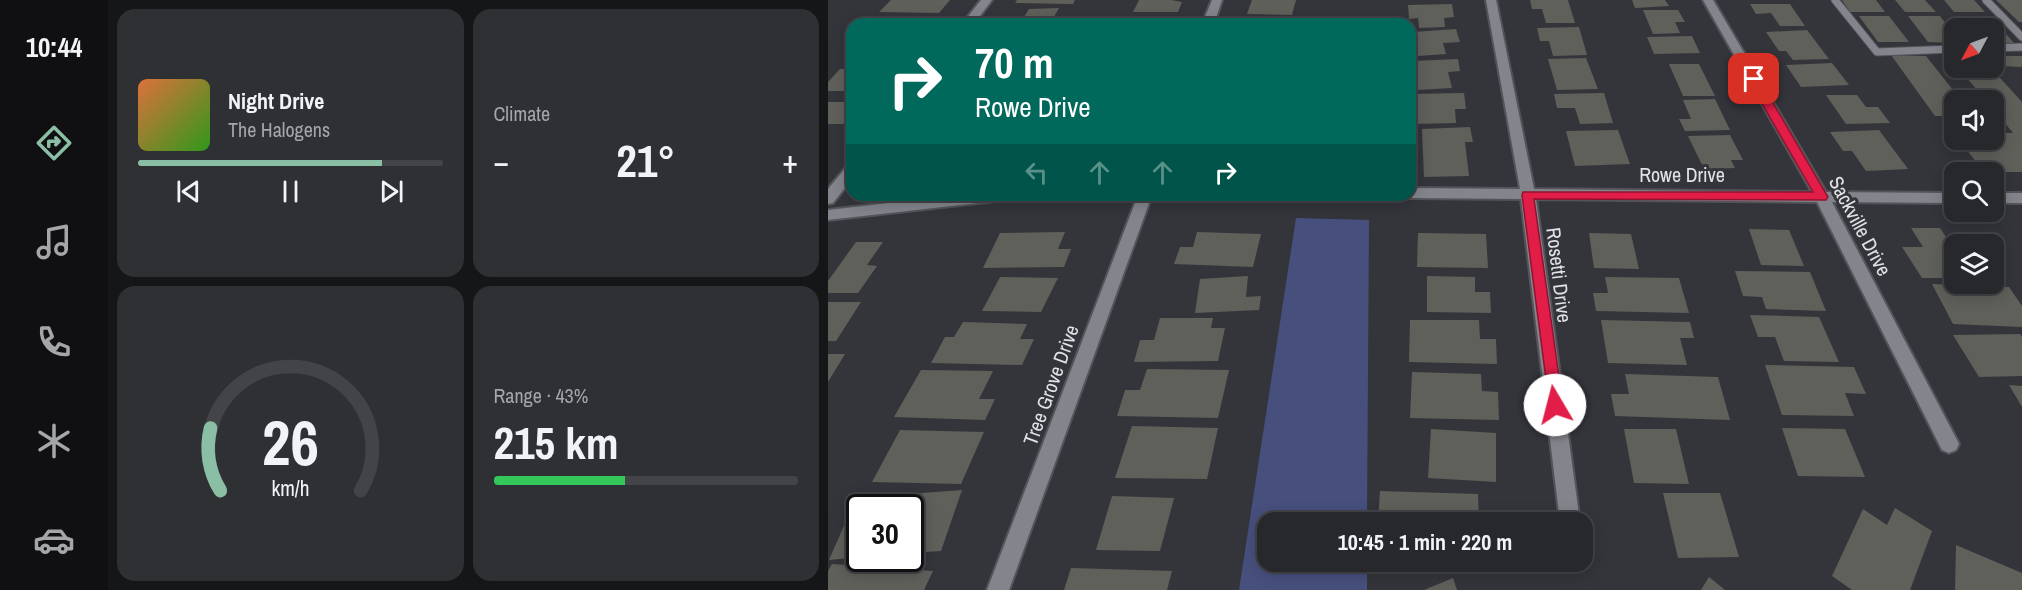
<!DOCTYPE html>
<meta charset="utf-8">
<style>
body{margin:0;font-family:"Archivo Narrow",sans-serif;background:#2f3034;color:#f1f3f6;height:100vh;display:flex;flex-direction:column;font-size:22px;white-space:nowrap}
*{box-sizing:border-box;margin:0}
p{font-size:20px;color:#a4a6a9}
.icon{flex:none;width:33px;height:33px;fill:none;stroke:currentColor;stroke-width:2;stroke-linecap:round;stroke-linejoin:round}
.map{position:relative;flex:1;overflow:hidden}
.side{display:flex;flex-direction:column;gap:9px;padding:9px;background:#151618;width:720px}
.side>*{flex:none}
.hud{position:absolute;left:18px;top:18px;width:570px;height:183px;border-radius:18px;box-shadow:0 3px 15px #0003,0 0 0 2px #434448;background:#00695c;color:#fff;overflow:hidden}
.needle{width:39px;rotate:229deg}
.controls{position:absolute;left:1116px;top:18px;display:grid;gap:12px}
.controls a{display:grid;place-items:center;width:60px;height:60px;border-radius:12px;background:#27282c;box-shadow:0 3px 15px #0003,0 0 0 2px #434448;font-size:30px}
.speed{position:absolute;left:18px;top:494px;display:flex;gap:12px;font-size:30px;font-weight:700;text-align:center}
.speed>*{display:grid;place-content:center;width:78px;height:78px;border-radius:50%;background:#27282c;box-shadow:0 3px 15px #0003,0 0 0 2px #434448;line-height:1}
.speed .limit{border:3px solid #111;border-radius:9px;background:#fff;color:#111}
.pin{position:absolute;display:grid;place-items:center;width:51px;height:51px;color:#fff;margin:-26px;border-radius:12px;box-shadow:0 3px 9px #0006}
.me{position:absolute;width:66px;margin:-33px;rotate:352deg;stroke-linejoin:round;filter:drop-shadow(0 0 4px #0008)}
.turn{display:flex;align-items:center;gap:21px;height:126px;padding:0 30px;font-size:27px}
.turn .icon{width:78px;height:78px;stroke-width:2.5}
.turn b{display:block;font-size:42px;line-height:51px}
.lanes{display:flex;align-items:center;height:57px;padding:0 30px;background:#0003;justify-content:center;gap:30px;direction:ltr}
.lanes .off{opacity:.35}
.big{font-size:45px;font-weight:700;line-height:1.1}
.side .card{flex:1;display:flex;flex-direction:column;justify-content:center;gap:9px;min-width:0;padding:0 21px;border-radius:18px;background:#2f3034}
.side .dial{align-items:center;gap:0}
.dial svg{height:156px;overflow:visible;fill:none;stroke:#434448;stroke-width:7;stroke-linecap:round;text-anchor:middle}
.dial text{fill:#f1f3f6;stroke:none}
.song{display:flex;align-items:center;gap:18px}
.cover{width:72px;height:72px;border-radius:9px;background:linear-gradient(135deg,hsl(20 70% 55%),hsl(110 70% 35%))}
.played{height:6px;border-radius:3px;background:linear-gradient(90deg,#8abfa5 80%,#434448 80%)}
.keys{display:flex;justify-content:space-around;direction:ltr}
.heat{display:flex;justify-content:space-between;align-items:center;font-size:33px;direction:ltr}
.charge{height:9px;border-radius:4px;background:linear-gradient(90deg,#34c759 43%,#434448 0)}
.side .tiles{flex:1;display:grid;gap:9px;grid-template-columns:repeat(2,1fr)}
.trip{position:absolute;left:429px;top:512px;width:336px;height:60px;border-radius:18px;background:#27282c;box-shadow:0 3px 15px #0003,0 0 0 2px #434448;font-weight:700;line-height:60px;text-align:center}
main{display:flex;flex:1;min-height:0}
.tab-bar{display:flex;flex-direction:column;width:108px;justify-content:space-around;align-items:center;background:#101012;color:#a4a6a9}
.tab-bar .icon{width:42px;height:42px}
.tab-bar .current{color:#8abfa5}
.tab-bar b{font-size:27px;color:#f1f3f6}
.map>svg:first-child{display:block}
</style>
<main>
<nav class="tab-bar">
<b>10:44</b>
<svg class="icon current" aria-label="directions" viewBox="0 0 24 24"><path d="M12 3l9 9-9 9-9-9zM9 14v-3h6M13 9l2 2-2 2"/></svg>
<svg class="icon" aria-label="music" viewBox="0 0 24 24"><path d="M9 18V5l10-2v13"/><circle cx="6" cy="18" r="3"/><circle cx="16" cy="16" r="3"/></svg>
<svg class="icon" aria-label="phone" viewBox="0 0 24 24"><path d="M5 4h4l2 5-3 2q2 4 5 5l2-3 5 2v4C11 20 4 13 5 4z"/></svg>
<svg class="icon" aria-label="climate" viewBox="0 0 24 24"><path d="M12 3v18M4 7l16 10M4 17L20 7"/></svg>
<svg class="icon" aria-label="car" viewBox="0 0 24 24"><path d="M5 17H2v-5l4-1 3-4h7l3 4 3 1v5h-3M9 17h6M6 11h13"/><circle cx="7" cy="17" r="2"/><circle cx="17" cy="17" r="2"/></svg>
</nav>
<section class="side">
<div class="tiles">
<div class="card">
<div class="song"><i class="cover"></i><div><b>Night Drive</b><p>The Halogens</p></div></div>
<div class="played"></div>
<div class="keys"><svg class="icon" aria-label="previous" viewBox="0 0 24 24"><path d="M18 5L8 12l10 7zM5 5v14"/></svg><svg class="icon" aria-label="pause" viewBox="0 0 24 24"><path d="M8 5v14M16 5v14"/></svg><svg class="icon" aria-label="next" viewBox="0 0 24 24"><path d="M6 5l10 7-10 7zM19 5v14"/></svg></div>
</div>
<div class="card"><p>Climate</p>
<div class="heat"><a>−</a><b class="big">21°</b><a>+</a></div>
</div>
<div class="card dial"><svg viewBox="0 0 100 80">
<path d="M14 69A42 42 0 1 1 86 69"/>
<path d="M14 69A42 42 0 0 1 9 37" stroke="#8abfa5"/>
<text x="50" y="56" font-size="32" font-weight="700">26</text>
<text x="50" y="72" font-size="11">km/h</text>
</svg></div>
<div class="card"><p>Range · 43%</p><b class="big">215 km</b><div class="charge"></div></div>
</div>
</section>
<div class="map">
<svg width="1194" height="590" viewBox="0 0 1194 590">
<rect width="100%" height="100%" fill="#34353b"/>
<path fill="#474f7d" d="M468,218L541,220L539,522H440V561H539V590H411Z"/>
<path fill="#5f605a" d="M63,0H122L111,13L51,12Z
M189,0H247L245,4L187,3Z
M311,0H343L354,2L350,12H305Z
M424,0H468L464,15L419,14Z
M702,0H740L747,23H718L714,9H704Z
M804,0H837L841,6L807,8Z
M1014,0H1048L1057,12H1022Z
M1067,0H1097L1108,12H1077Z
M1116,0H1146L1157,12H1126Z
M1168,0H1194V22H1191Z
M624,4L626,17L616,18L617,27L591,28L590,18L581,19L580,5Z
M922,4H962L977,26H952L943,13L928,14Z
M231,8L222,24H178L182,17H196L201,9Z
M815,10H850L857,22H847L852,33L825,34Z
M296,16L348,17L344,24H291Z
M1031,16H1061L1081,42H1050Z
M1080,16H1112L1126,34V43L1100,42Z
M1130,16H1162L1186,43H1166V28H1141Z
M46,18L107,19L103,24H39Z
M415,22H470L469,24H414Z
M751,27L759,55L725,56L721,41H712L709,28Z
M628,29L632,42L615,43L618,54L590,56L585,32Z
M979,30L1001,59L965,60L958,51H951L938,32Z
M864,36L872,53L826,54L819,37Z
M1063,55L1098,56L1133,100H1126V116H1107Z
M1166,56H1194V67L1171,66L1166,60Z
M758,58L770,89L729,90L720,59Z
M630,59L632,71L620,72L624,88L589,90L585,61Z
M1004,63L1021,85L973,87L958,65Z
M841,64H871L887,96H855Z
M1130,68H1163L1194,102V172H1156L1131,140H1166V133H1185L1166,110V100H1158Z
M12,69H24V91H0V82Z
M636,93L638,109H627L628,123L585,124L582,94Z
M776,93L785,123L752,124L747,108H729L726,94Z
M998,95H1029L1038,107H1050L1062,123L1018,124Z
M887,99L902,130L857,131L851,119H863L855,100Z
M0,102H24V113L15,124H0Z
M642,127L645,142H637L641,176L596,177L594,129Z
M790,130L802,164L747,166L738,131Z
M1051,130L1080,169L1038,171L1024,151H1015L1002,132Z
M902,135L915,160H903L907,168L876,169L860,136Z
M1083,228H1112L1120,240H1138L1141,244H1126V278H1094L1074,247H1095Z
M921,229L961,230L976,266L933,265Z
M237,232L230,249H243L236,267L155,268L172,233Z
M369,232L433,234L425,267L346,264L352,247H365Z
M590,233L658,234L660,268L589,267Z
M761,233L803,234L811,269L766,268Z
M28,242H55L39,265L49,266L30,293H0V281Z
M907,271L982,272L998,311L938,309L934,297L915,296Z
M420,276L418,297L433,296L431,310L367,313L372,279Z
M599,276L647,277V292H662L663,313L599,312Z
M172,277L230,278L213,312L154,311Z
M777,277L851,278L861,313L768,311L765,293H780Z
M1104,284L1181,287L1194,306V327L1125,324Z
M0,302H33L8,341H0Z
M922,315L991,317L1011,362L956,361L947,337H930Z
M332,318H385L383,328H397L390,361L306,362L312,340H326Z
M582,320H651L652,339H668L669,364L581,362Z
M773,320L862,322L866,338H852L859,365L780,363Z
M135,322L199,324L192,339H206L194,365L103,363L117,337H126Z
M1192,334L1194,337V376L1151,377L1125,335Z
M0,354H17L0,382Z
M937,365L1026,367L1038,394L1017,393L1026,416L954,415Z
M319,369L401,370L390,418L289,416L297,390H312Z
M93,370L165,371L151,399H167L157,420L66,417Z
M584,372L653,374L654,391L670,392L671,420L582,418Z
M797,374L890,377L902,420L787,416L783,394H801Z
M1181,385L1194,386V407Z
M304,426L390,428L379,479L287,478Z
M954,428L1017,429L1037,477L970,476Z
M603,429L668,433V482L600,478Z
M796,429H848L861,484L806,483Z
M72,430L156,432L133,484L44,482Z
M134,490L113,551L82,553V507H32V557L1,560L28,498Z
M552,491L650,494L651,522H550Z
M835,493H892L911,557L850,558Z
M284,496L346,498L332,551L268,550Z
M1067,508L1104,531L1082,590H1024L1004,576L1035,509L1059,525Z
M1128,545L1194,573V590H1127Z
M4,564L105,571L96,590H0V571Z
M243,568L344,571L339,590H236Z
M881,577L897,590H873Z
M625,578L629,590H596Z"/>
<g fill="none" stroke-linecap="round" stroke-linejoin="round">
<defs>
<path id="service" d="M1007,0L1049,52L1126,49
M1158,0L1194,37
M1166,48L1194,47"/>
<path id="minor" d="M153,0H164L146,24H134Z
M384,0H394L386,24H374Z
M658,0H668L706,189L984,192L875,0H885L998,192L1126,193V203L1004,202L1128,438L1131,444L1128,450L1121,453L1114,450L989,202L708,199L752,522H732L693,199L582,198L576,195H582V188L692,189Z
M24,164V179L5,203L0,204V189L19,166Z
M1166,193H1194V203H1166Z
M130,195H183L176,200L0,220V210Z
M310,195H324L181,590H159Z"/>
</defs>
<use href="#service" stroke="#535459" stroke-width="9"/>
<use href="#minor" stroke="#535459" stroke-width="4"/>
<use href="#service" stroke="#84858c" stroke-width="7"/>
<use href="#minor" fill="#84858c" fill-rule="evenodd"/>
</g>
<path fill="#e11d48" stroke="#92132f" stroke-width="1.5" d="M922,76L931,79L1000,197L998,200L706,199L735,405L733,410L727,412L722,410L694,195L695,192H985L920,79Z"/>
<g text-anchor="middle" stroke-width="6" stroke-linejoin="round" paint-order="stroke">
<g font-size="20" fill="#e1e2e5" stroke="#34353b">
<text x="854" y="182">Rowe Drive</text>
<text transform="translate(1032 226) rotate(62)" y="7">Sackville Drive</text>
<text transform="translate(731 275) rotate(83)" y="7">Rosetti Drive</text>
<text transform="translate(223 385) rotate(-70)" y="7">Tree Grove Drive</text>
</g>
</g>
</svg>
<div class="controls">
<a><svg class="needle" viewBox="-14 -14 28 28"><path d="M0-13l5 13h-10z" fill="#e53935"/><path d="M0 13l5-13h-10z" fill="#a4a6a9"/></svg></a>
<a><svg class="icon" aria-label="sound" viewBox="0 0 24 24"><path d="M4 9h4l5-4v14l-5-4H4zM17 9q2 3 0 6"/></svg></a>
<a><svg class="icon" aria-label="search" viewBox="0 0 24 24"><circle cx="10" cy="10" r="6"/><path d="M15 15l6 6"/></svg></a>
<a><svg class="icon" aria-label="layers" viewBox="0 0 24 24"><path d="M12 4l9 5-9 5-9-5zM3 14l9 5 9-5"/></svg></a>
</div>
<div class="speed"><div class="limit">30</div></div>
<div class="pin" style="left:926px;top:79px;background:#d93025"><svg class="icon" aria-label="arrive" viewBox="0 0 24 24"><path d="M6 21V4h12l-3 4 3 4H6"/></svg></div>
<svg class="me" style="left:727px;top:405px" viewBox="-20 -20 40 40"><circle r="19" fill="#fff"/><path d="M0-13L10 11 0 6-10 11z" fill="#e11d48"/></svg>
<div class="trip">10:45 · 1 min · 220 m</div>
<div class="hud">
<div class="turn"><svg class="icon" aria-label="right" viewBox="0 0 24 24"><path d="M7 20v-9h11M14 6l5 5-5 5"/></svg><div><b>70 m</b>Rowe Drive</div></div>
<div class="lanes"><svg class="icon off" aria-label="left" viewBox="0 0 24 24"><path d="M17 20v-9H6M10 6l-5 5 5 5"/></svg><svg class="icon off" aria-label="ahead" viewBox="0 0 24 24"><path d="M12 20V5M6 11l6-6 6 6"/></svg><svg class="icon off" aria-label="ahead" viewBox="0 0 24 24"><path d="M12 20V5M6 11l6-6 6 6"/></svg><svg class="icon" aria-label="right" viewBox="0 0 24 24"><path d="M7 20v-9h11M14 6l5 5-5 5"/></svg></div>
</div>
</div>
</main>
